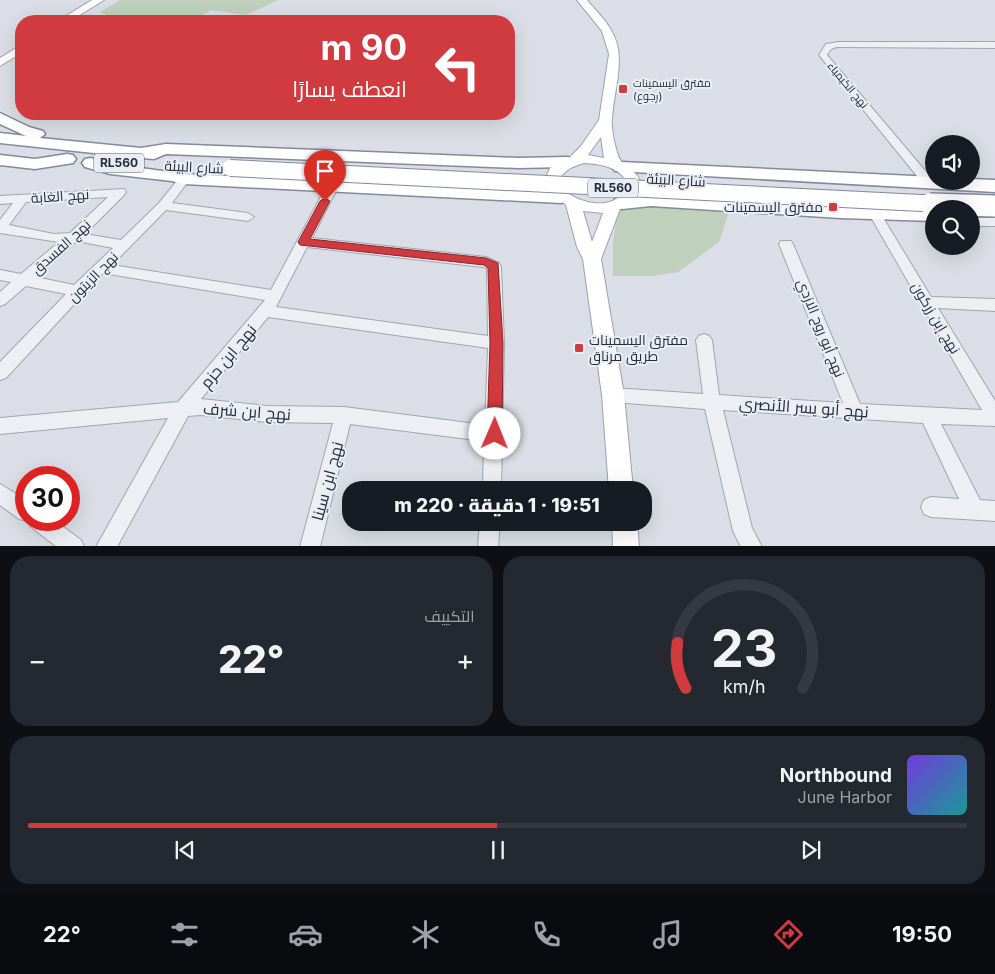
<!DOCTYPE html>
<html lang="ar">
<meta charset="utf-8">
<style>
body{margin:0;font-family:Inter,Cairo,sans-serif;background:#242831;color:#f1f3f6;direction:rtl;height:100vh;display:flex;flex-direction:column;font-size:19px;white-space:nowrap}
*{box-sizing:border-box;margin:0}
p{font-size:16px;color:#9ea1a6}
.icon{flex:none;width:28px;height:28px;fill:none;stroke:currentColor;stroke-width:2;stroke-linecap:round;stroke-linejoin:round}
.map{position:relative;height:546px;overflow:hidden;direction:ltr}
.drawer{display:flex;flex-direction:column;gap:10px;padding:10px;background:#0d0f14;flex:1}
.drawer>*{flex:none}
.hud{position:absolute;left:15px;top:15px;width:500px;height:105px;border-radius:20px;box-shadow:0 5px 20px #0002;direction:rtl;background:#d03b40;color:#fff;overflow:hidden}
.buttons{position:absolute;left:925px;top:135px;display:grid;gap:10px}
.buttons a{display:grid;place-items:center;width:55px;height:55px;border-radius:50%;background:#171b24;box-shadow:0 5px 20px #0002;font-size:25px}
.speed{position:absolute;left:15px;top:466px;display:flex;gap:10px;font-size:25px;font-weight:700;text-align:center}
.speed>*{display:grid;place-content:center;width:65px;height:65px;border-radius:50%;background:#171b24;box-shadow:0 5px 20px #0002;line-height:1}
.speed .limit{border:8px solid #d22;background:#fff;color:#111}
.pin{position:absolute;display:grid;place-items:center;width:42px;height:42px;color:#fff;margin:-51px -21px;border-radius:50% 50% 50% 0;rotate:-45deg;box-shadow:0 0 5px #0007}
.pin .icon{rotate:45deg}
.me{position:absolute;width:55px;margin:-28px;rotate:1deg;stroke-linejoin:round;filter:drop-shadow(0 0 4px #0008)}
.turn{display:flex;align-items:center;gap:18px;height:105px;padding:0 25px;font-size:22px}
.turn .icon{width:65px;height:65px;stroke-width:2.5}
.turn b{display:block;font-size:35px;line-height:42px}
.big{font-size:38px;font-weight:800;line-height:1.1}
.drawer .widget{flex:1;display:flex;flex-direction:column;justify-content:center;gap:8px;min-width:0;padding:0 18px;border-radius:20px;background:#242831}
.drawer .dial{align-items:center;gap:0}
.dial svg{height:130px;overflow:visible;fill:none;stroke:#363941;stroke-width:7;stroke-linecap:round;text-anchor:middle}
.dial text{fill:#f1f3f6;stroke:none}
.song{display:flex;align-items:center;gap:15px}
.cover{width:60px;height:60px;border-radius:8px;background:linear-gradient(135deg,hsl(260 70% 55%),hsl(180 70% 35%))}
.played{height:5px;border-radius:2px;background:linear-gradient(90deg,#d03b40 50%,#363941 50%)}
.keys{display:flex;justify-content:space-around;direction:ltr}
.heat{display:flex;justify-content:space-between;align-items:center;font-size:28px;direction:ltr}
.drawer .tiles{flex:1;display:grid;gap:10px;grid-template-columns:1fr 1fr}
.widget:last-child{grid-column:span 2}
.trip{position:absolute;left:342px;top:481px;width:310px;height:50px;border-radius:20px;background:#171b24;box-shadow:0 5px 20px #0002;font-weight:800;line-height:50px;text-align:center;direction:rtl}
.menu{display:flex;height:80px;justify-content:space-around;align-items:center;background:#090b0e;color:#9ea1a6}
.menu .icon{width:35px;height:35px}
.menu .current{color:#d03b40}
.menu b{font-size:22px;color:#f1f3f6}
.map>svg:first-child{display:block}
</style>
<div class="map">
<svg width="995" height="547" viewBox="0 0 995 547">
<rect width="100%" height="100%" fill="#dbdee6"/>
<path fill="#bfd0bc" d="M120,0H278L246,15L211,10L193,21H118L100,12Z
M732,203L719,242L678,272L653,276H613V243L617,213L630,204Z"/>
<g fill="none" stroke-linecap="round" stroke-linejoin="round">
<defs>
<path id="minor" d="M839,42H995V48L839,47C833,47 830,49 827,55L933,180L935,183L933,186H925L819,55L826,44Z
M184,175L190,179L172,203L248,213L254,217L248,221L166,210L112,265L271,290L326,187L332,183L338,187L312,238L486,257L499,263L501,266L504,343L501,490H483L484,441L350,424L320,547H300L333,423L267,422L201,415L188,416L117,547H96L168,418L0,434V418L178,402L265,300L103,273L6,378L0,380V362L66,294L26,286L5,304L0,306V292L11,282L0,280V270L21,274L59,242L0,233V220L13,203L0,204V196L124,189L126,192L124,195L85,234L121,240L159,203L180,177ZM108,197L70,233L54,234L9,225L26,202ZM77,241L113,248L74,285L36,277ZM307,247L483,267L487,268L488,336L276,307ZM268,317L488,348L485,425L344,407L267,406L201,399Z
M878,215L882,216L931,297L995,299V311L938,308L995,401V426L941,424L980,500L995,501V521L931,517L924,514L921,507L924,500L931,497L959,499L923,423L723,410L752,528L762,547H741L733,531L705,409L613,402L607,400L605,395L607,390L613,388L703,394L696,340L699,336L704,334L709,336L712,340L719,395L843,403L779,244L781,241H791L793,244L860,404L982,410L872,219Z
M971,218H995V226H971Z
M0,484L26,500V520H54L81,540L84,547H57L31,527L28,521L19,519L0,505Z
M480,522H500L498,547H478Z"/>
<path id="major" d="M92,0H104L70,21H58Z
M577,0H587C595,10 605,19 611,30C627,56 614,89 612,118C611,128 614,142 617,152C620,168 636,166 641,184L635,200L620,209L601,259L624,395L633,490H609L602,395L583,259L577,247L566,205L550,192L545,180L550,168L561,161L568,159L581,146L599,120L609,54L602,31ZM601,137L604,158L588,155ZM584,163C600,164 622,167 627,184C615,230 517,182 584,163ZM583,211L603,213L592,242Z
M21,45V53L0,66V58Z
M612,522H637L639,547H613Z"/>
<path id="highway" d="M0,113L29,127L43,131L45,134L40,138L141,148L166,144L518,158L567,157L573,158L576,162L573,166L567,167L518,168L166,154L154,159L140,158L0,143V133L26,136L0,124Z
M67,154L73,155L76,159L73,163L35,169L0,165V155L35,159Z
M91,158L112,164L184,174L561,191L568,193L570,197L568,201L561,203L184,184L172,181L110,174L85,167L82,163L85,159Z
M621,162L934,177V181H971V179L995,180V192L615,171L612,167L615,163Z
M651,194L840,206L934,209V221L840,218L651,206L622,209L615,207L613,203L615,199Z"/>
</defs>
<use href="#minor" stroke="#a1a5b0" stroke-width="2"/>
<use href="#major" stroke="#9aa1b2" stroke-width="2"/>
<use href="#highway" stroke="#828a9d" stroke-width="3"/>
<use href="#minor" fill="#eeeff4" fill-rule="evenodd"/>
<use href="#major" fill="#fff" fill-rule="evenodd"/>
<use href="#highway" fill="#fff" fill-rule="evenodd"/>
<defs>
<path id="highway-bridge-far1" d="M230,168L981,206"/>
<path id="highway-bridge" d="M930,204L995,206"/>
</defs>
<use href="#highway-bridge-far1" stroke="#828a9d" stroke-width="18" stroke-linecap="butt"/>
<use href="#highway-bridge" stroke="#828a9d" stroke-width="24" stroke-linecap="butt"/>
<use href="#highway-bridge-far1" stroke="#fff" stroke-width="16"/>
<use href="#highway-bridge" stroke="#fff" stroke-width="21"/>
</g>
<path fill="#d03b40" stroke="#87262a" d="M325,198L330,201L310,239L486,258L498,263L503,343L502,434L500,438L495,440L490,438L487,434L490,343L488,268L484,265L300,245L298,242L320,201Z"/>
<g fill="#d03b40" stroke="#eaedf4" stroke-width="2">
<rect x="618" y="84" width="10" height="10" rx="2.5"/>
<rect x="828" y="202" width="10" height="10" rx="2.5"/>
<rect x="574" y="343" width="10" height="10" rx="2.5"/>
</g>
<g text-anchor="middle" stroke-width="4" stroke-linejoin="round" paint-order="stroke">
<g font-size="11" fill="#252b3c" stroke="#eaedf4" text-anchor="start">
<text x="633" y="87">مفترق اليسمينات<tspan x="633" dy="13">(رجوع)</tspan></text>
</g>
<g font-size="11" fill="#252b3c" stroke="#eaedf4">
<text transform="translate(848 85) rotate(50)" y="4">نهج الكيمياء</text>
</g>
<g fill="#eaedf4" stroke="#606573" stroke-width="1">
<rect x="94" y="153.5" width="50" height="19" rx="4"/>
<rect x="588" y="178.5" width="50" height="19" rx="4"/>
</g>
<g font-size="12" font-weight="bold" fill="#252b3c">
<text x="119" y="167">RL560</text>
<text x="613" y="192">RL560</text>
</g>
<g font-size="14" fill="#252b3c" stroke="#eaedf4">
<text transform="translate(194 167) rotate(3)" y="5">شارع البيئة</text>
<text transform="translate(676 180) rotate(3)" y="5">شارع البيئة</text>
<text transform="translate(60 196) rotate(-4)" y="5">نهج الغابة</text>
<text transform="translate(61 247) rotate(-42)" y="5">نهج الفسدق</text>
<text transform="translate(93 277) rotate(-45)" y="5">نهج الزيتون</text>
<text transform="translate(936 318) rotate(59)" y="5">نهج إبن زركون</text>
<text transform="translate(821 328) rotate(68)" y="5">نهج أبو روح الازدي</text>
</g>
<g font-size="14" fill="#252b3c" stroke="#eaedf4" text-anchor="end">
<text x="823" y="212">مفترق اليسمينات</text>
<text x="589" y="345" text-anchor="start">مفترق اليسمينات<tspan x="589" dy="16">طريق مرناق</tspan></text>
</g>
<g font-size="16" fill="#252b3c" stroke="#eaedf4">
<text transform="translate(228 356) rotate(-50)" y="6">نهج ابن حزم</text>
<text transform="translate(804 407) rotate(4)" y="6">نهج أبو يسر الأنصري</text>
<text transform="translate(247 411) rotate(4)" y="6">نهج ابن شرف</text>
<text transform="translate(327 481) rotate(-75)" y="6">نهج ابن سينا</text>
</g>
</g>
</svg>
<div class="buttons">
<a><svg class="icon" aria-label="sound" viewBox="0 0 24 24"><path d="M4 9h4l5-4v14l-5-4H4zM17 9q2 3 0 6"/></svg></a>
<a><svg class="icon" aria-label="search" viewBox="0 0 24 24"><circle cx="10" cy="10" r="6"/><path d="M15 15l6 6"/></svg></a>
</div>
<div class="speed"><div class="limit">30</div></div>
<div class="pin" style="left:325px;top:201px;background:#d93025"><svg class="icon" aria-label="arrive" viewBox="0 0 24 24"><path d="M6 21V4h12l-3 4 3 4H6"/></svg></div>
<svg class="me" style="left:495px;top:434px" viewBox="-20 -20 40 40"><circle r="19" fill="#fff"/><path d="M0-13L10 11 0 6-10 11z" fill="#d03b40"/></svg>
<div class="trip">19:51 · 1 دقيقة · 220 m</div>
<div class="hud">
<div class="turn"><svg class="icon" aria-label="left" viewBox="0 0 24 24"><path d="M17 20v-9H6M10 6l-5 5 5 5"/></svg><div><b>90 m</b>انعطف يسارًا</div></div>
</div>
</div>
<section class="drawer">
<div class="tiles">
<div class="widget dial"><svg viewBox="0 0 100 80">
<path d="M14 69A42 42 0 1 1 86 69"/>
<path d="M14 69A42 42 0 0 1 9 41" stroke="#d03b40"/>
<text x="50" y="56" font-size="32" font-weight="700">23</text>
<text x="50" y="72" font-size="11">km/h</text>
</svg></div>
<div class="widget"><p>التكييف</p>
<div class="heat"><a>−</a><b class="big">22°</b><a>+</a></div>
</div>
<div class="widget">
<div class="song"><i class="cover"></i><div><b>Northbound</b><p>June Harbor</p></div></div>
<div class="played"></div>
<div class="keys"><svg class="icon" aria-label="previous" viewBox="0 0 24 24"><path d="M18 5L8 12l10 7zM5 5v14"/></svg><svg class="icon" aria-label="pause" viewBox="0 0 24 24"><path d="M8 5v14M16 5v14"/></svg><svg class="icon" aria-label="next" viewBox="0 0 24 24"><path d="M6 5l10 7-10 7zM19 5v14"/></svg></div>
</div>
</div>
</section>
<nav class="menu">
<b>19:50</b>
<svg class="icon current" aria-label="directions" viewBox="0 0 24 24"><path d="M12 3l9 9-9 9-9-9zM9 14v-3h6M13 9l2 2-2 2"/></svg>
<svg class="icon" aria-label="music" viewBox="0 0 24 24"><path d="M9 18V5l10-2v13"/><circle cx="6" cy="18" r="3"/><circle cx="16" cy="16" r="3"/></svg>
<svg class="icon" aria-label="phone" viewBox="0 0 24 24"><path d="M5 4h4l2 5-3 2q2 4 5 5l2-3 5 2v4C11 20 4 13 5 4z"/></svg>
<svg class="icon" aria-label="climate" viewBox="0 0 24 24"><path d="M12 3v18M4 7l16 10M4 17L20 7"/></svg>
<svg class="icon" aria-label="car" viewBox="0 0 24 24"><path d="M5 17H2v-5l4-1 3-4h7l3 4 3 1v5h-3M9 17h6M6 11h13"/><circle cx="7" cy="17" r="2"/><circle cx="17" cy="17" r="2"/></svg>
<svg class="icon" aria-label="filters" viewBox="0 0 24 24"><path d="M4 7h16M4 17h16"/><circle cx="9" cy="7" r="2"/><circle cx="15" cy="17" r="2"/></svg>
<b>22°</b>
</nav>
